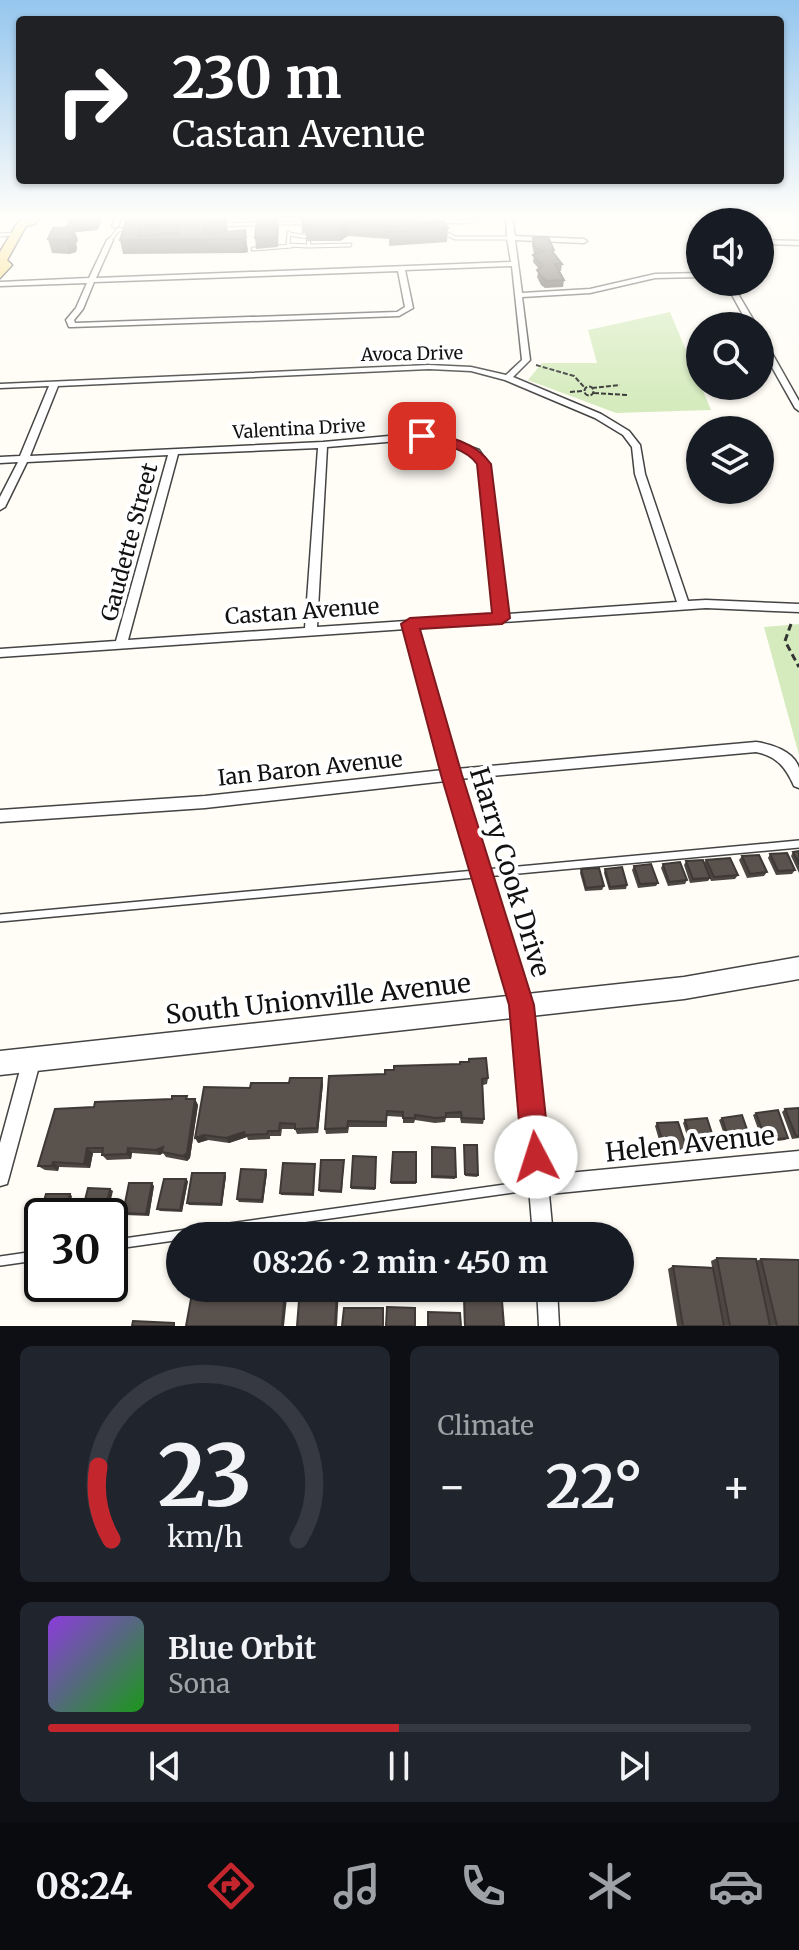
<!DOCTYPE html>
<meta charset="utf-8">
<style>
body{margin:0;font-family:Merriweather,serif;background:#20242c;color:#f1f3f6;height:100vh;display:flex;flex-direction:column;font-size:30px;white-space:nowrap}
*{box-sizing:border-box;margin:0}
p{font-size:26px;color:#9ea1a6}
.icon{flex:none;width:44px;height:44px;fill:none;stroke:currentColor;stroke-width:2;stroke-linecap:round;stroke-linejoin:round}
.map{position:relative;height:1326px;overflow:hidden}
.drawer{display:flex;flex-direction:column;gap:20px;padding:20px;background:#0d0f14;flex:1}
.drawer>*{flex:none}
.banner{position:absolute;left:16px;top:16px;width:768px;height:168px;border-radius:8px;box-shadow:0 2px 6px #0004;background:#202124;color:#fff;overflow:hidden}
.buttons{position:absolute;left:686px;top:208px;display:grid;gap:16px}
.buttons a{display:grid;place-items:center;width:88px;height:88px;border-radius:50%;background:#171b24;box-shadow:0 2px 6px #0004;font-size:40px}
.speed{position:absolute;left:24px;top:1198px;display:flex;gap:16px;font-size:40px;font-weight:700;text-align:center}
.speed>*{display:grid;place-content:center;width:104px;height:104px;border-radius:50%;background:#171b24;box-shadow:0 2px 6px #0004;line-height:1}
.speed .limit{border:4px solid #111;border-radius:12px;background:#fff;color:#111}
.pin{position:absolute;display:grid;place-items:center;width:68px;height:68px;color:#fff;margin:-34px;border-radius:16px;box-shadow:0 4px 12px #0006}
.me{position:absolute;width:88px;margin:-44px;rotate:355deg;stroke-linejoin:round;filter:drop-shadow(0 0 6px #0008)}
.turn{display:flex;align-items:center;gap:28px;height:168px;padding:0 24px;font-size:36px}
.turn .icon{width:104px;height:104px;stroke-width:2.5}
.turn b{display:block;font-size:56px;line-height:68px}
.big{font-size:60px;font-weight:700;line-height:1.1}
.drawer .tile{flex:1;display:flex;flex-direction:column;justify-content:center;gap:12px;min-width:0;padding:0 28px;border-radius:12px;background:#20242c}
.drawer .dial{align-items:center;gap:0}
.dial svg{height:208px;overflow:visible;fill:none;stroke:#363941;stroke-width:7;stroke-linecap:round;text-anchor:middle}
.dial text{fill:#f1f3f6;stroke:none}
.song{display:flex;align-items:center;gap:24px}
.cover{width:96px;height:96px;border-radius:12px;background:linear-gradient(135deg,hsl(270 70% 55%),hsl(120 70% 35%))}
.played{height:8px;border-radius:4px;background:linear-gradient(90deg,#c4262e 50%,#363941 50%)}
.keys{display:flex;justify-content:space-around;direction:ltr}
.heat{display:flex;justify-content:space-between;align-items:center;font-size:44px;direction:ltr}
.drawer .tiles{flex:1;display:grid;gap:20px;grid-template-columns:1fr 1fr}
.tile:last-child{grid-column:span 2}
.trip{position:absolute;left:166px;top:1222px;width:468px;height:80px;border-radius:40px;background:#171b24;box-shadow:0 2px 6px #0004;font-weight:700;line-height:80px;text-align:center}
.tabs{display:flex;height:128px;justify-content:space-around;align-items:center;background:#090b0e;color:#9ea1a6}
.tabs .icon{width:56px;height:56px}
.tabs .on{color:#c4262e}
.tabs b{font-size:36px;color:#f1f3f6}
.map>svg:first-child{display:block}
</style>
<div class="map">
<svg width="799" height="1326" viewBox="0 0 799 1326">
<rect width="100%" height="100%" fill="#fffdf5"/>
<path fill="#d5ebbd" d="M670,312L711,410L616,413L528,380L542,363H597L588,330Z
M799,624V755L764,627Z"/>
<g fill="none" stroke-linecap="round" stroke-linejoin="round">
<defs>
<path id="service-far2" d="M410,221L466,222L484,216
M272,223H309
M220,225L261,224
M440,230L455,238H510
M289,233L288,245L309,246L308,237L289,234
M0,235L16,234
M110,240L118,230L129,229
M309,246L350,245
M253,249L291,246"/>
<path id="service-far1" d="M0,918L799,844"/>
<path id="service" d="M110,1245L534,1185
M0,1261L42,1255"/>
<path id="minor" d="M116,216H122L118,226L115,228L112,226Z
M506,216H512L515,236L584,239L587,241L584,243L515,240L522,293L590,289L655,274L700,273V277L655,278L590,293L522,297L530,360L513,377L601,414L629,431L640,445L645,474L688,601L706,600L799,604V612L706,608L417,628L456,769L756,742C771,744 794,751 799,768C799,773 799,782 799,788L794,786C786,768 777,756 756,752L459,779L530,1005L547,1175L799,1151V1169L549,1194L553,1236H533L514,1005L446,781L205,808L0,822V810L205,796L443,770L406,629L0,657V649L116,641L168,455L27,462L5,507L0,510V497L18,462L0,463V457L20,456L49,386L0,388V384L429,365L471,367L506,375L522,360L512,266L405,270L413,308L399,316L72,327H69L66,320L76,308L87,283L0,286V282L89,278L107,240L110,238L113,240L96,278L511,262L507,238ZM398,271L405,307L397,312L75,323L74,320L83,309L94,282ZM429,369L471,371L505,380L595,418L623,435L632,447L635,474L677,602L507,614L489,464L479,450L444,437L422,433L323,442L30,456L58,386ZM422,439C442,442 468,447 479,464L496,615L317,627L327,447ZM318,448L305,628L128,640L178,454Z
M687,216H693L700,229V237L697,235Z
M760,240L799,241V245L760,244Z
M725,282H731L757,326H749Z
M760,337L764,339L799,401V411L795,408L760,346Z
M32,1050L38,1053L41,1059L9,1177L7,1184L0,1186V1143L23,1059L26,1053Z
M537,1288H557L559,1326H539Z"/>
<path id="tertiary" d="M799,957V979L684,999L0,1075V1051L684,977Z"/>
<path id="primary" d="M30,216H40L35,224L26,226L7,260L12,265L0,278V252L18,222Z"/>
</defs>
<use href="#service-far2" stroke="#444" stroke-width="5"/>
<use href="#service-far1" stroke="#444" stroke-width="10"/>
<use href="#service" stroke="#444" stroke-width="12"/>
<use href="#minor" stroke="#444" stroke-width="3"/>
<use href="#tertiary" stroke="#444" stroke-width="3"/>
<use href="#primary" stroke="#222" stroke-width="3"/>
<path stroke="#333" stroke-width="2" stroke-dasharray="5 2" stroke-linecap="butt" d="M536,365L574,376L585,388
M584.5 391a4.5 4.5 0 1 1 9 0a4.5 4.5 0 1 1-9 0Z
M592,388L620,385
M570,392L582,391
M594,393L627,395"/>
<path stroke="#333" stroke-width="3" stroke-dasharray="7 4" stroke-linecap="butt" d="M791,624L785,641L799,667"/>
<use href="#service-far2" stroke="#fff" stroke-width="3"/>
<use href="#service-far1" stroke="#fff" stroke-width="7"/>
<use href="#service" stroke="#fff" stroke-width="9"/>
<use href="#minor" fill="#fff" fill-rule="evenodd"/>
<use href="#tertiary" fill="#fff" fill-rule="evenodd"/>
<use href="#primary" fill="#f9d66b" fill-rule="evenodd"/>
</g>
<path fill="#4d4742" d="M180,216H278L226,219L228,232L245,230L248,252L243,253L123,254L120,240L126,222L180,218Z
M416,216H461L422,218Z
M523,216H539L538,218H524Z
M540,216H556V218H541Z
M301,219L420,222L448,228L447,242L389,246V239L348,236L340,241H306V233H302Z
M53,228L98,230L75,232L78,240L76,244L77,248L76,252L69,254L52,253L48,239Z
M279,228L278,247L256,249L255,238Z
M533,238L554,250V253L562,264L561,271H559L564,280L563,287L545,288L541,285L537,277L539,269L533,262L534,254L532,245Z
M799,851V873L791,856L793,852Z
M770,854L795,870L792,874L776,875L768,858Z
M742,856L767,872L764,876L747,878L739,860Z
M706,860L738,875L735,879L711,881L707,870L710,878L708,881L690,883L684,865L686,861L704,864Z
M663,864L687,880L685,884L668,886L661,868Z
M634,866L658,883L656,886L638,888L632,870Z
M581,869L604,886L602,890L585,891L580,873Z
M605,869L627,885L626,889L609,890L604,873Z
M329,1076L488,1078L487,1084L483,1085L484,1119L483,1124L461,1123L460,1118H446L445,1122L435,1123L415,1120L414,1123H403V1117L387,1116V1127H349L348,1133L326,1134L325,1129Z
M322,1078L323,1084L318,1133L297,1134L295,1129H282L281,1136H270V1139L248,1140L247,1137L229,1143L208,1140L198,1143L250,1088Z
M195,1099L198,1105L190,1158L187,1161L166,1157L163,1153L160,1155L132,1153L131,1159L107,1160L102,1155V1153H93L90,1168L59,1167L58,1171L45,1170L38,1166L94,1107Z
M799,1108V1138L792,1139L782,1112L785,1109Z
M756,1113L788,1138L785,1140L763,1143L753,1115Z
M722,1118L751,1141L748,1143L728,1146L719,1120Z
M685,1120L716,1146L713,1148L692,1151L683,1123Z
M657,1123L687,1149L684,1151L663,1154L655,1126Z
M464,1145L478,1175L477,1177L465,1176Z
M432,1147L456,1177L455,1179L431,1178Z
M393,1152H416V1184H391Z
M376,1157L375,1190L351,1189V1187Z
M344,1160L342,1193L320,1192L319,1190Z
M315,1164L314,1196L281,1195L280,1193Z
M267,1173L263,1203L239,1202L237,1199Z
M226,1176L222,1206L189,1205L187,1203Z
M188,1181L182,1212L160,1211L157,1209Z
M154,1186L149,1216L125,1215L123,1213Z
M717,1258L756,1261L761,1259L799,1326H677L668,1269L673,1266L712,1267L711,1261Z
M463,1288H501L504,1326H464Z"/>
<path fill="#3f3936" d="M101,216H103L98,230L75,232L78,240L76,244L77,248L76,252L69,254L65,240L66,229Z
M348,223V236L340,241V227Z
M246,238L248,252L243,253L242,239Z
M322,1078L323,1084L318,1133L317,1128Z
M195,1099L198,1105L190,1158L187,1161L183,1156Z
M244,1132L247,1137L229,1143L226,1138Z
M204,1135L208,1140L198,1143L195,1138Z
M163,1147V1153L160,1155L156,1150Z
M87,1148L93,1153L90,1168L84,1164Z
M128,1148L132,1153L131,1159L127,1154Z
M53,1162L59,1167L58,1171L52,1166Z
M266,1170L267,1173L263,1203L262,1200Z
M225,1173L226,1176L222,1206L221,1204Z
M186,1179L188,1181L182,1212L180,1210Z
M152,1183L154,1186L149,1216L146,1214Z
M110,1189L113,1191L107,1216H104Z
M70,1194L72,1196L68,1216H65Z
M285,1288H288L284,1326H282Z
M337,1288H339L337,1326H335Z"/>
<path fill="#5a524d" stroke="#3f3936" stroke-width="2" fill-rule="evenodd" d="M71,216H101L98,226L73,229L74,227H67Z
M221,216L226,217V222L205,223L204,234L245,230L246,238L242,239L120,240L126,222L130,220ZM180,224L178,234L138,236L141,225Z
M301,216H386L409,218L420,222L443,221L448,228L389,232L388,227L392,226L348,223L340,227L305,228L313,224V220L301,219Z
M278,218L277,237L255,238L257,219Z
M74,227L71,234H73L72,238L65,240L48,239L53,228Z
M548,237L554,250H551L562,264H555L564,280L546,281L542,277L537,270L543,266L533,255L544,251L535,248L533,238Z
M799,851V864L793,852Z
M787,853L795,870L778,871L770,854Z
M759,855L767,872L750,874L742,856Z
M730,858L738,875L714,877L706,860Z
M703,860L710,878L693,879L686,861Z
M680,862L687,880L669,882L663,864Z
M651,864L658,883L640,884L634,866Z
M622,867L627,885L610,887L605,869Z
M599,868L604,886L586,888L581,869Z
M486,1058L488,1078L482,1079L484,1119L462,1118L461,1112L446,1113V1117L436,1118L415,1115V1118H403V1112L387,1111L386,1122L348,1121L347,1128L325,1129L329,1076L385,1074V1070H394V1066L460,1064V1062H469V1059Z
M290,1078H322L317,1128L295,1129V1124L280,1123L279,1131H268L267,1134L245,1135L244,1132L226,1138L204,1135L195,1138L204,1087L250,1088L251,1083H289Z
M172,1096H187L186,1099H195L187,1153L183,1156L162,1152L163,1147L156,1150L128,1148L127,1154L102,1155L103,1148H87L84,1164L53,1162L52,1166H38L55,1109L94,1107L95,1102L172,1099Z
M799,1108V1136H796L785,1109Z
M778,1110L788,1138L766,1140L756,1113Z
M742,1115L751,1141L730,1144L722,1118Z
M707,1118L716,1146L694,1148L685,1120Z
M678,1122L687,1149L666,1152L657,1123Z
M464,1145H477L478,1175L465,1174Z
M432,1147L455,1148L456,1177L432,1176Z
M393,1152H416V1182H391Z
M353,1156L376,1157L375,1188L351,1187Z
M321,1160H344L341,1191L319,1190Z
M283,1163L315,1164L313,1194L280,1193Z
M241,1169L266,1170L262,1200L237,1199Z
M192,1173H225L221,1204L187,1203Z
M164,1179H186L180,1210L157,1209Z
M129,1183H152L146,1214L123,1213Z
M88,1188L110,1189L104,1216H81Z
M46,1194H70L65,1216H42V1225L37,1224Z
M717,1258L756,1259L770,1326H730Z
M761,1259L799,1260V1326H777Z
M673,1266L713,1268L724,1326H683Z
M193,1288H285L282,1326H186Z
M300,1288H337L335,1326H297Z
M464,1288H501L504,1326H465Z
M387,1307L415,1308V1326H386Z
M344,1308H383V1326H342Z
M428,1312L460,1313L461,1326H428Z
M133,1321L174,1323V1326H132Z"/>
<linearGradient id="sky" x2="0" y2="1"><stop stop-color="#95c6ee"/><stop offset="0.54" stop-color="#fffefa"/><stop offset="1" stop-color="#fffefa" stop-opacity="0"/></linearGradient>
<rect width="799" height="402" fill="url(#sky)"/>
<path fill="#c4262e" stroke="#7f191e" stroke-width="2" d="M422,432C449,436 475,442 491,464L510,618L502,624L420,629L462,775L534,1005L550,1157L546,1167L536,1171L526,1167L522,1157L509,1005L441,775L401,624L410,618L492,613L477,464C464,446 438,444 417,439L415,436Z"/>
<g text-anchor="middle" stroke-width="8" stroke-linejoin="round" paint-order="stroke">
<g font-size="18" fill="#111" stroke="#fff">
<text transform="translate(412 354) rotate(-1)" y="6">Avoca Drive</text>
<text transform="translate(299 429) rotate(-3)" y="6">Valentina Drive</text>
</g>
<g font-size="22" fill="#111" stroke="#fff">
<text transform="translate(129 542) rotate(-75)" y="8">Gaudette Street</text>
<text transform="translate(302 611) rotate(-4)" y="8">Castan Avenue</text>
<text transform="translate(310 768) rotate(-6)" y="8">Ian Baron Avenue</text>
</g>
<g font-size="26" fill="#111" stroke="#fff">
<text transform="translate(510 872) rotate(73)" y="9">Harry Cook Drive</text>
<text transform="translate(318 999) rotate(-6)" y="9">South Unionville Avenue</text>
<text transform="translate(690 1144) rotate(-6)" y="9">Helen Avenue</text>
</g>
</g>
</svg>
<div class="buttons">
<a><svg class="icon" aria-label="sound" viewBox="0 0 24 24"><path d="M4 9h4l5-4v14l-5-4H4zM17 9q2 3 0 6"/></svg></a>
<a><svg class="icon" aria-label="search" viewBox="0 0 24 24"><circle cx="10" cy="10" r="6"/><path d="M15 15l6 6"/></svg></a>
<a><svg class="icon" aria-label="layers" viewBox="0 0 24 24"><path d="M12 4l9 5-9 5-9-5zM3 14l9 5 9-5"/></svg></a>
</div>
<div class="speed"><div class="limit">30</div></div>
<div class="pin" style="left:422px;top:436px;background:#d93025"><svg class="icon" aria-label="arrive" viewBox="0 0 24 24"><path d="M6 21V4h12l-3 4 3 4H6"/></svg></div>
<svg class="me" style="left:536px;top:1157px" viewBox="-20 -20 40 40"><circle r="19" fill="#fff"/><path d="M0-13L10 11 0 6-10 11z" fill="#c4262e"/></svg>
<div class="trip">08:26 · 2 min · 450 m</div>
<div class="banner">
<div class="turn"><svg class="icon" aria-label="right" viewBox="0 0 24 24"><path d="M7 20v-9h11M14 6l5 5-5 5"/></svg><div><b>230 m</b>Castan Avenue</div></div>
</div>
</div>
<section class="drawer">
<div class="tiles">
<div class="tile dial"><svg viewBox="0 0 100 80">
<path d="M14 69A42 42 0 1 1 86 69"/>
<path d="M14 69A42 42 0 0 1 9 41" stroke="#c4262e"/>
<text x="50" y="56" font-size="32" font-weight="700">23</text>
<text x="50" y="72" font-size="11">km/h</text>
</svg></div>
<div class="tile"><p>Climate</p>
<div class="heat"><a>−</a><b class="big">22°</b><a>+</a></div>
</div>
<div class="tile">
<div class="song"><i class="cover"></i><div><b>Blue Orbit</b><p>Sona</p></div></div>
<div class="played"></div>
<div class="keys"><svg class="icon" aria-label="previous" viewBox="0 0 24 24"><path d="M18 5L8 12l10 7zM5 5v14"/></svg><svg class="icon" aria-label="pause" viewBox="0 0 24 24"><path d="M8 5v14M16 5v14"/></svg><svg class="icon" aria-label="next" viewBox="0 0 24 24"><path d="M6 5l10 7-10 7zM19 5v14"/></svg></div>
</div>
</div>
</section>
<nav class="tabs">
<b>08:24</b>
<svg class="icon on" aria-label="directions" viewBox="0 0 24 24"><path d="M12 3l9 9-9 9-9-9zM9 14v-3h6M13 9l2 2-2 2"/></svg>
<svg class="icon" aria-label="music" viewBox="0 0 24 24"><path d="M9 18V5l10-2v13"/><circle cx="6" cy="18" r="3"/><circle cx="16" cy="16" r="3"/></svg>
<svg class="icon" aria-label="phone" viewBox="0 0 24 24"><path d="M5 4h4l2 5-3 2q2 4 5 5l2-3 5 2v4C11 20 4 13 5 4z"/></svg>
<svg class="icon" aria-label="climate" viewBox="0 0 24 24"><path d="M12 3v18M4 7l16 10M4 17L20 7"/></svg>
<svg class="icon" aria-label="car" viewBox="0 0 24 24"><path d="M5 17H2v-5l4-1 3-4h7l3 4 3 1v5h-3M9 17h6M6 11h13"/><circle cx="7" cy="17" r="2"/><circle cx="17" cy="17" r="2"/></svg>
</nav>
